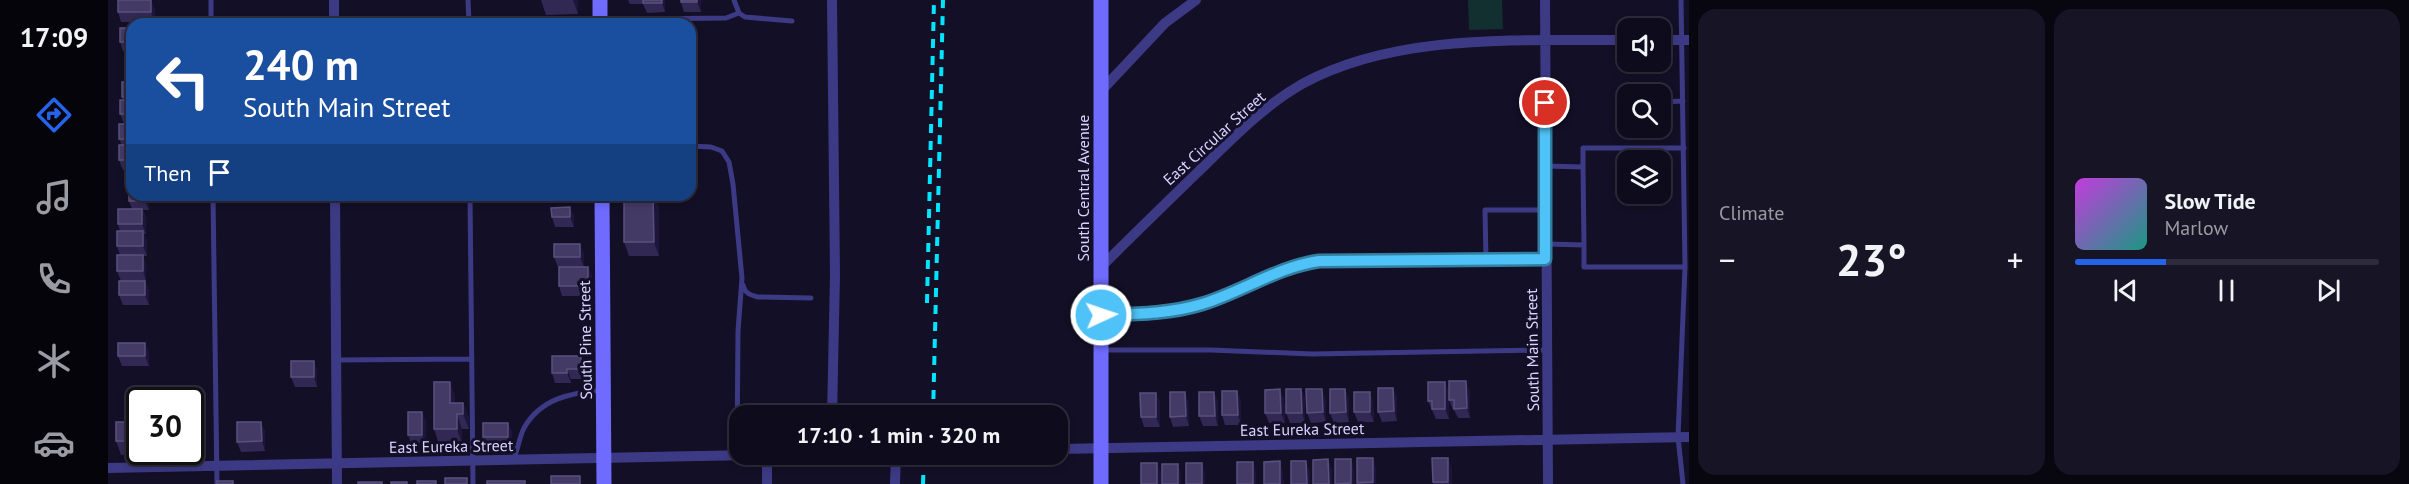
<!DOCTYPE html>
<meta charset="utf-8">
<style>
body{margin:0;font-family:"PT Sans",sans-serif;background:#171425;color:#f1f3f6;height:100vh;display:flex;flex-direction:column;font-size:22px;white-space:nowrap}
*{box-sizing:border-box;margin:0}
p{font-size:20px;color:#9b9ba3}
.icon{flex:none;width:33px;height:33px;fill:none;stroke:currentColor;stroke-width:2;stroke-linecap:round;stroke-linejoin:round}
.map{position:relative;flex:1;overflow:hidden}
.sheet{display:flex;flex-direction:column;gap:9px;padding:9px;background:#08060f;width:720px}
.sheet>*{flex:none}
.hud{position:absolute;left:18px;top:18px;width:570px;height:183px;border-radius:18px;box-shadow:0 3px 9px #0003,0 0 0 2px #2e2b3b;background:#1a4fa0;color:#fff;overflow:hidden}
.controls{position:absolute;left:1509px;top:18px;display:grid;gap:12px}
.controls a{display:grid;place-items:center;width:54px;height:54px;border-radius:12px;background:#0e0b1c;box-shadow:0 3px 9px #0003,0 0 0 2px #2e2b3b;font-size:30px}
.speed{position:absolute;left:18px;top:387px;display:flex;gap:12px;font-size:30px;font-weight:700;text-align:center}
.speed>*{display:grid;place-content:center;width:78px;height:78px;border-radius:50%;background:#0e0b1c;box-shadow:0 3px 9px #0003,0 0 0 2px #2e2b3b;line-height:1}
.speed .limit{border:3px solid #111;border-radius:9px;background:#fff;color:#111}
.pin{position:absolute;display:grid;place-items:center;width:51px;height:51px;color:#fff;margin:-26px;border:3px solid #fff;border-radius:50%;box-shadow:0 2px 6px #0007}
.me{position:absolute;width:66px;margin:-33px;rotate:87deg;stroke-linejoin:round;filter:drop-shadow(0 0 4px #0008)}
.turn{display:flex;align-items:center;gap:21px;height:126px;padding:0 18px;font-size:27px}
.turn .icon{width:78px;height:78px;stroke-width:2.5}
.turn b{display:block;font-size:42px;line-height:51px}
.then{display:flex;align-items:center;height:57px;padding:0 18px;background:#0003;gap:12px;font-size:22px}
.big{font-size:45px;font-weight:700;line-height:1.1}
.sheet .widget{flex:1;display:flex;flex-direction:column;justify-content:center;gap:9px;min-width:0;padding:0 21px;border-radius:18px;background:#171425}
.song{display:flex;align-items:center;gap:18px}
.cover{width:72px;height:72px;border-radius:9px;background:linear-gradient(135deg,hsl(290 70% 55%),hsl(170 70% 35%))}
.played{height:6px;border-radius:3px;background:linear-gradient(90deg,#2563eb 30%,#2e2b3b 30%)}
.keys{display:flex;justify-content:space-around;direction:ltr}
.heat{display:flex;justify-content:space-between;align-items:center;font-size:33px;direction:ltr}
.sheet .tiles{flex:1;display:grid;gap:9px;grid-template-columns:repeat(2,1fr)}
.trip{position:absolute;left:621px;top:405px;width:339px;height:60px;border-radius:18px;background:#0e0b1c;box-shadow:0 3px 9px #0003,0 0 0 2px #2e2b3b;font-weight:700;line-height:60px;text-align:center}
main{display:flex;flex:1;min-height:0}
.menu{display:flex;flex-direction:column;width:108px;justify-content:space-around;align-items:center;background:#06040b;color:#9b9ba3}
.menu .icon{width:42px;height:42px}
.menu .active{color:#2563eb}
.menu b{font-size:27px;color:#f1f3f6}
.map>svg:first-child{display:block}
</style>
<main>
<nav class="menu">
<b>17:09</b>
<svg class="icon active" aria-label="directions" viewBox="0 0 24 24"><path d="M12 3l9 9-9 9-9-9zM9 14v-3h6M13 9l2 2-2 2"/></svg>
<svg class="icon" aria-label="music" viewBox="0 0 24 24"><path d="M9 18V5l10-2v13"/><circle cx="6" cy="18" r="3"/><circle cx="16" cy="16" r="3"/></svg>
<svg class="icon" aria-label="phone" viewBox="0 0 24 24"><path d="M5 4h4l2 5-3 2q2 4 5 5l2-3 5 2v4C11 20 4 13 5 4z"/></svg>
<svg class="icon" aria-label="climate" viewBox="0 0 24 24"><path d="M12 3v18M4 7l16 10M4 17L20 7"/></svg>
<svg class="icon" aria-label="car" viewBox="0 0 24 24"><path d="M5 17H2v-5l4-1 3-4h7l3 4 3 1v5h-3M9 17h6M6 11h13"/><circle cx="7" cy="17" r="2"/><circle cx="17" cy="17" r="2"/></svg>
</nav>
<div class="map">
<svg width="1581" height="484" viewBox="0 0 1581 484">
<rect width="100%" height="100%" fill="#130f26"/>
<path fill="#12302f" d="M1360,0H1394L1395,29L1361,30Z"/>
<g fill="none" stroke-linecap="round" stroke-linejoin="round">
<path stroke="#3d3a85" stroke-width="5" d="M103,0V24
M360,0L361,22
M626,0L631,13L637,17L684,21
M1573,0L1577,267L1570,437L1575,484
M268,22L618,18L631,13
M158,24L255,22
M1515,102H1520
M1552,102L1575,101
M582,146L603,147L614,151L621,162L625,184L634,278L630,331L629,456
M1438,166L1475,167L1476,245L1439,244
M1475,167V148H1576
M105,195L109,484
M362,195L365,484
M1476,245V267H1577
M1378,260L1377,210H1437
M635,285C637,294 643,295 650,297L703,298
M994,350H1103L1204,354L1439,350
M228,360L364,359
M405,460C410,450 411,438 416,428C433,398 463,393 494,390"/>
<path stroke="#3d3a85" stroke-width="10" d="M226,0V24
M724,0L727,275L724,416
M1437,0L1440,484
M1552,40H1581
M993,91L1057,23L1088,0
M227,195L229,484
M993,267C1025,235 1058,203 1090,172C1123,140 1154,107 1194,84C1289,32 1415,41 1520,40
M993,315C1027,314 1061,314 1094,304C1134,292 1169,267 1211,261L1438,259
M950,449L1581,437
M0,468L687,454
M659,484V455
M787,484L788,454"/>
<path stroke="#6f6bff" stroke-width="15" d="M492,0V24
M494,195L496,484
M993,484V0"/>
<path stroke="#00e5ff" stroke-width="4" stroke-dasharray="9 8" stroke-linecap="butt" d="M819,303L826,0
M825,416L835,0
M815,484L816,454"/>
</g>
<path fill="#312854" d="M433,0H470V14L438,15Z
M520,0H557V12L539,13L535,4H522Z
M593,0V12H576L573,2Z
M47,9V22H13L10,12Z
M24,28V51H15L12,42Z
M24,82V124H16L12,114L15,100L14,97Z
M24,124V195H41V210H35L38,219V234H36L39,241V256H35L38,265V281H37L41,291V305H15L11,295L13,281L9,271L12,255L9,246L12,231L10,224L24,209L21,201V170H15L11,160L14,145L11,139Z
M546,195L551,209V256H521L516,242Z
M462,207L466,217V227H447L444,217Z
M476,254V267H480L484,277V296H454L451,286V267H450L446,257Z
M37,343L41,353V366H14L10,356Z
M444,356L477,366V379H463V383H447L444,373Z
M206,361L209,371V387H187L183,377Z
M342,382L347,397V403H355L361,418V429H354V444H331L326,429Z
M1285,388L1289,398V421L1274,422L1270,412Z
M1193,389L1197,399V423H1182L1178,413Z
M1237,389L1241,399V422L1226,423L1222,413Z
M1129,391L1133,401V425H1117L1114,415Z
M1362,391V418H1350L1346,410H1345L1341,400Z
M1262,392L1265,402L1266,422H1250L1246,412Z
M1341,392V419H1328L1320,401Z
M1176,399L1177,423H1161L1157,413Z
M1218,399V422L1203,423L1199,413Z
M1110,401V426H1095L1091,416Z
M1052,402V427H1036L1033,417Z
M1081,402V426L1065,427L1062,417Z
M314,412L318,422V445H304L300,435Z
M32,422V452H59V455H13L8,441Z
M153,422L157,432V451L133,452L129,442Z
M400,423L404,433V447H378L375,437Z
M1268,468V484H1250L1249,483Z
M1344,468V484H1325V482Z"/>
<path fill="#1d163a" d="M43,0L47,9V22L43,12Z
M465,0H470V14Z
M554,0H557V12L554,3Z
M589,0H593V12L589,2Z
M37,195H41V210L37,201Z
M546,195L551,209V256L546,242Z
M462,207L466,217V227L462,217Z
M34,209L38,219V234L34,224Z
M35,231L39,241V256L35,246Z
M472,244L476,254V267L472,257Z
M35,255L38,265V281L35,271Z
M480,267L484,277V296L480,286Z
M37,281L41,291V305L37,295Z
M37,343L41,353V366L37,356Z
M473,356L477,366V379L473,369Z
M206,361L209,371V387L206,377Z
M459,369L463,379V383L459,373Z
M1358,381L1362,391V418L1359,408Z
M342,382L347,397V418L342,403Z
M1337,382L1341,392V419L1337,409Z
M1285,388L1289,398V421L1286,411Z
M1172,389L1176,399L1177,423L1173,413Z
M1193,389L1197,399V423L1194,413Z
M1214,389L1218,399V422L1215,412Z
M1237,389L1241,399V422L1238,412Z
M1129,391L1133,401V425L1130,415Z
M1077,392L1081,402V426L1078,416Z
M1106,392L1110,401V426L1107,416Z
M1262,392L1265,402L1266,422L1262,412Z
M1048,393L1052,402V427L1048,417Z
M355,403L361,418V429L355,414Z
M314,412L318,422V445L314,435Z
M349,414L354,429V444L349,429Z
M153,422L157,432V451L154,441Z
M400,423L404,433V447L400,437Z
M1265,458L1268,468V484H1265Z
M1340,458L1344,468V484H1341L1340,482Z
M1220,459L1224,469V484H1221Z
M1243,459L1246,469L1247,484L1243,483Z
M1172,461L1175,471L1176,484H1172Z
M1198,461L1202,471V484H1199Z
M1145,462L1148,472V484H1145Z
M1049,463L1053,473V484H1049Z
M1094,463L1097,473V484H1094Z
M1070,464L1073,474V484H1070Z"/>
<path fill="#433a66" stroke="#5a527e" stroke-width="1.5" d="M10,0H43V12H10Z
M535,0H554V3H535Z
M573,0H589V2H573Z
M249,19H273V24H249Z
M12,28H24V42H12Z
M14,82H24V97H14Z
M12,100H24V114H12Z
M11,124H24V139H11Z
M11,145H24V160H11Z
M21,168H24V195H37V201H21Z
M516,195H545L546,242H516Z
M462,207V217H444L443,208Z
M10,209H34V224H10Z
M9,231H35V246H9Z
M446,244H472V257H446Z
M9,255H35V271H9Z
M451,267H480V286H451Z
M11,281H37V295H11Z
M10,343H37V356H10Z
M444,356H473V369H459V373H444Z
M183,361H206V377H183Z
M1341,381H1358L1359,408L1346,409V400H1341Z
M326,382H342V403H355V414H349V429H326Z
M1320,382H1337V409H1324V401H1320Z
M1270,388H1285L1286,411L1270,412Z
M1172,389L1173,413H1157V390Z
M1178,389H1193L1194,413H1178Z
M1198,389H1214L1215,412L1199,413Z
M1222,389H1237L1238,412L1222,413Z
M1114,391H1129L1130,415H1114Z
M1062,392H1077L1078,416L1062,417Z
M1091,392H1106L1107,416H1091Z
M1246,392H1262V412H1246Z
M1032,393H1048V417H1033Z
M300,412H314V435H300Z
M8,422H32V441H8Z
M129,422H153L154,441L129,442Z
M375,423H400V437H375Z
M1249,458H1265V482L1249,483Z
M1324,458H1340V482H1325Z
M1220,459L1221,484H1205V460Z
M1227,459H1243V483L1227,484Z
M1172,461V484H1156V462Z
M1183,461H1198L1199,484H1183Z
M1129,462H1145V484H1129Z
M1033,463H1049V484H1033Z
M1078,463H1094V484H1078Z
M1054,464H1070V484H1054Z
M443,476H472V484H443Z
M337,478H359V484H337Z
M109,481H125V484H109Z
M309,481H328V484H309Z
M379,481H417V484H379Z
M250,482H274V484H250Z
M283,482H299V484H283Z"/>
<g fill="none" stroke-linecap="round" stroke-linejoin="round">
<defs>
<path id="route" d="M993,315C1027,314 1061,314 1094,304C1134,292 1169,267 1211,261L1437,259V103"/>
</defs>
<use href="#route" stroke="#337fa1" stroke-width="15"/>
<use href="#route" stroke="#4fc3f7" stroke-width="10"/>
</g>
<g text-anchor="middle" stroke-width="6" stroke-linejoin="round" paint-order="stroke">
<g font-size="16" fill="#d9d4ff" stroke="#130f26">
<text transform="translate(1106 138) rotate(-42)" y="6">East Circular Street</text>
<text transform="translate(975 188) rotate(-90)" y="6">South Central Avenue</text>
<text transform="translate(477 340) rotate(-91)" y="6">South Pine Street</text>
<text transform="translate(1424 350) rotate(-91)" y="6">South Main Street</text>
<text transform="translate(1194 429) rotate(-1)" y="6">East Eureka Street</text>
<text transform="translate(343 446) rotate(-1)" y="6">East Eureka Street</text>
</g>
</g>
</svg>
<div class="controls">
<a><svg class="icon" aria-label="sound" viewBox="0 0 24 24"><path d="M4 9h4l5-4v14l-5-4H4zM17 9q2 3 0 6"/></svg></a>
<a><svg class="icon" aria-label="search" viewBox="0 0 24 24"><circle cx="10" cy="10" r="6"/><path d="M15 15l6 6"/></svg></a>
<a><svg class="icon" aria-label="layers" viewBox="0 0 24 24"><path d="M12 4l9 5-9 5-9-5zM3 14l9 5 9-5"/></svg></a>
</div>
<div class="speed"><div class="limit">30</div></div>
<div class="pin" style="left:1437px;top:103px;background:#d93025"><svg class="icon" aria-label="arrive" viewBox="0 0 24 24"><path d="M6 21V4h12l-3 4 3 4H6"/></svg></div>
<svg class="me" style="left:993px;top:315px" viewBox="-20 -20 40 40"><circle r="17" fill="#4fc3f7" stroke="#fff" stroke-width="3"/><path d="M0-11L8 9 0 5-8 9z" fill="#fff"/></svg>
<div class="trip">17:10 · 1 min · 320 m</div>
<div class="hud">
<div class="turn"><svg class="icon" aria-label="left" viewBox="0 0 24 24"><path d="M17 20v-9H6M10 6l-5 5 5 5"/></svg><div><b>240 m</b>South Main Street</div></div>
<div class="then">Then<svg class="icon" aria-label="arrive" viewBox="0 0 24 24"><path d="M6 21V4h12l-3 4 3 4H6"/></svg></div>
</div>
</div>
<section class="sheet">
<div class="tiles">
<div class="widget"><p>Climate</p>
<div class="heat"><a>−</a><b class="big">23°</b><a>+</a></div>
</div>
<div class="widget">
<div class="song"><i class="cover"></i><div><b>Slow Tide</b><p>Marlow</p></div></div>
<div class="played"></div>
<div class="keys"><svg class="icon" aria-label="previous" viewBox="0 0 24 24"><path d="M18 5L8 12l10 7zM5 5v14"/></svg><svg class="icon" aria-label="pause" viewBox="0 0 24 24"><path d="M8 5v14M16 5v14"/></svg><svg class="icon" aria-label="next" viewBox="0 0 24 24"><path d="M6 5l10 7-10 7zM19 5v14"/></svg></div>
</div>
</div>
</section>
</main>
